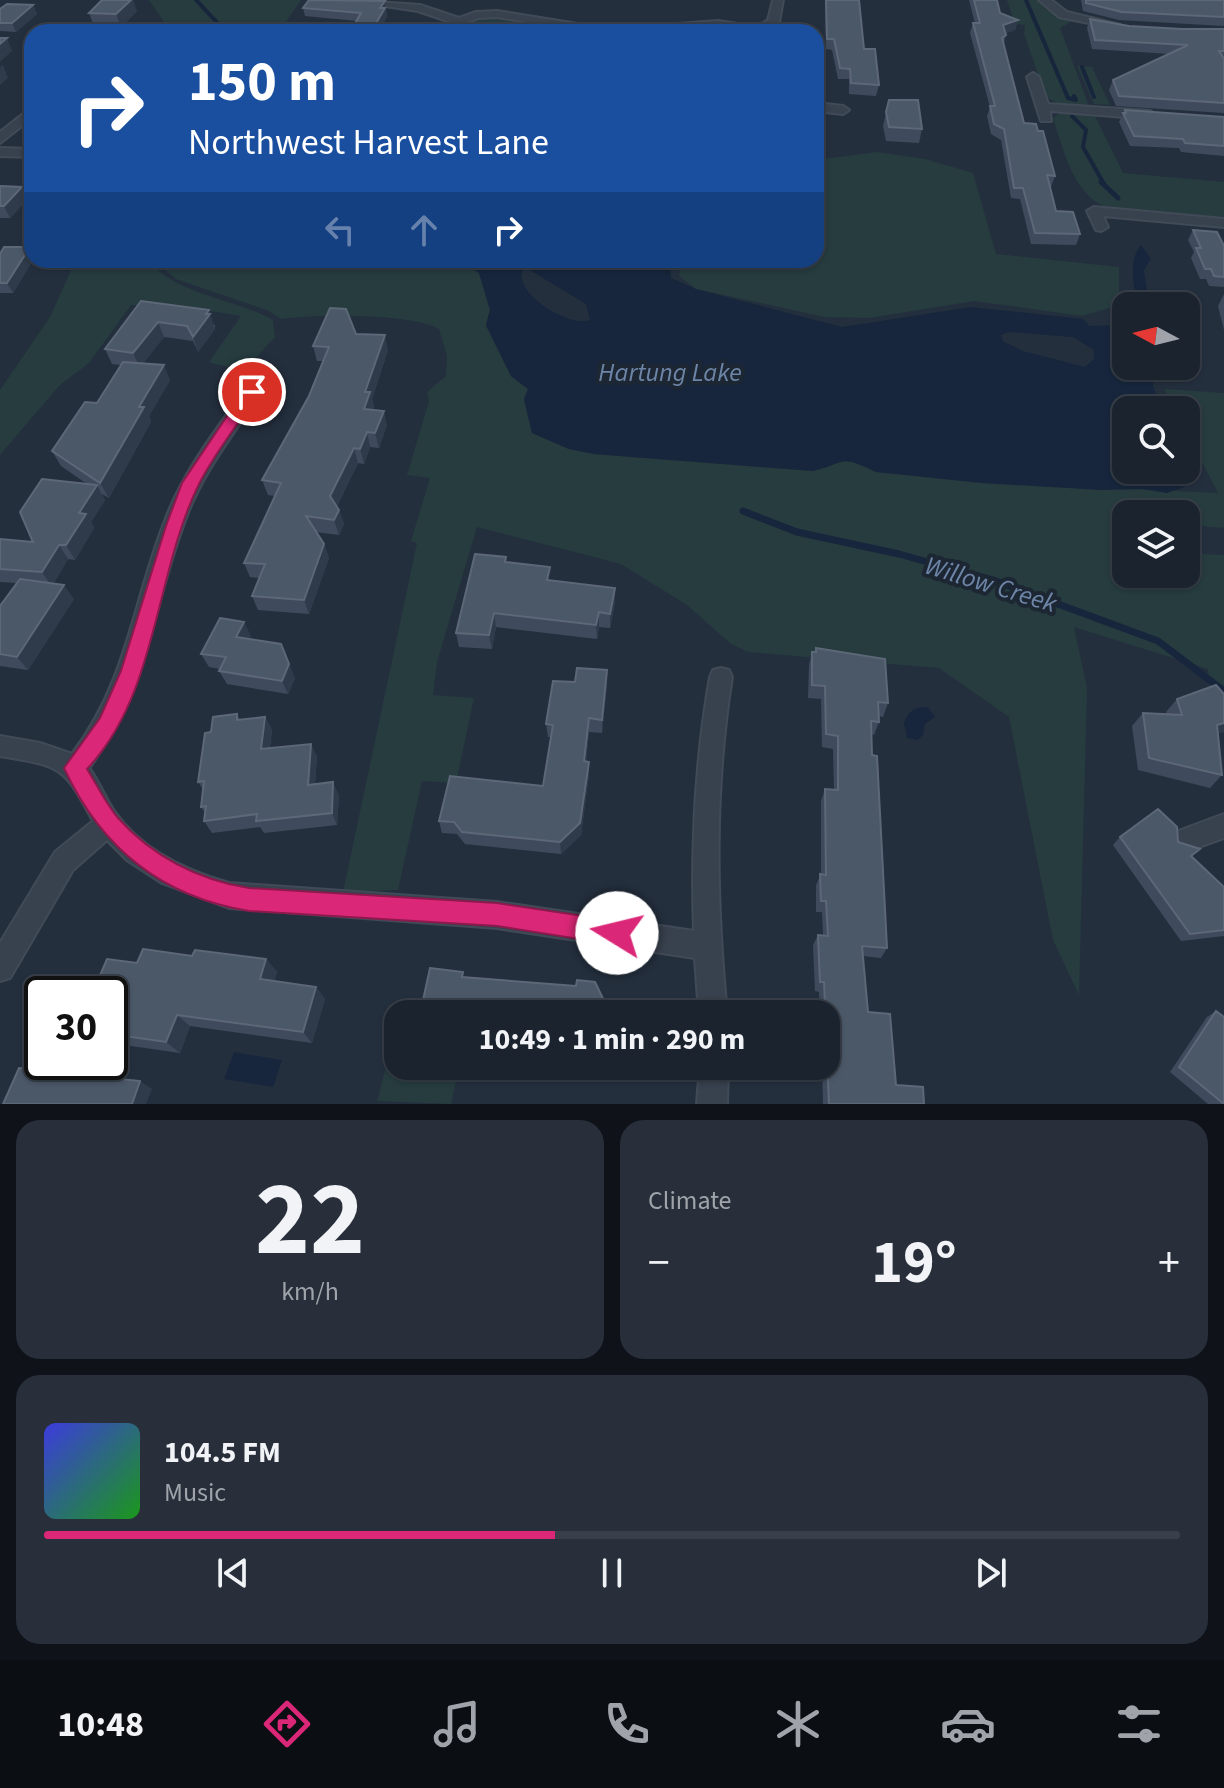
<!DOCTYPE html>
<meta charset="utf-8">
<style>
body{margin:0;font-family:"Source Sans 3",sans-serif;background:#282f3a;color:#f1f3f6;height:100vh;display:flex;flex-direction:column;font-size:30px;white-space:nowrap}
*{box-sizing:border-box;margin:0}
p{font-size:26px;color:#a0a4aa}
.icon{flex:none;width:44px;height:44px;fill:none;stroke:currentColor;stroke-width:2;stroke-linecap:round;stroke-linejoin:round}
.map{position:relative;height:1104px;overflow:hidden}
.panel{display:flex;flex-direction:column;gap:16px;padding:16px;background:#0f1319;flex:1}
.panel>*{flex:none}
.guide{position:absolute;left:24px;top:24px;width:800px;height:244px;border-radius:24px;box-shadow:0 2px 6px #0004,0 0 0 2px #39404a;background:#1a4fa0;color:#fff;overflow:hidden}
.needle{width:52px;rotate:277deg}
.controls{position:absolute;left:1112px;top:292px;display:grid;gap:16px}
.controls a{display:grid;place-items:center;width:88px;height:88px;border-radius:16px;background:#1b232e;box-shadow:0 2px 6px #0004,0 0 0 2px #39404a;font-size:40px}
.speed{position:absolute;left:24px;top:976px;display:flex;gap:16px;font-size:40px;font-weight:700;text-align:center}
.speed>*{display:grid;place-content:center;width:104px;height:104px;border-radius:50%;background:#1b232e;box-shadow:0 2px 6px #0004,0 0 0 2px #39404a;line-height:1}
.speed .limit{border:4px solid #111;border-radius:12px;background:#fff;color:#111}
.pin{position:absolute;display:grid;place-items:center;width:68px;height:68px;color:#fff;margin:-34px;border:4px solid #fff;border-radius:50%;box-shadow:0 2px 8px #0007}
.me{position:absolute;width:88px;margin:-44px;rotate:279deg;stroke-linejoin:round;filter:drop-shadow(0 0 6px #0008)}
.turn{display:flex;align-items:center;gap:28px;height:168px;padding:0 32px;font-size:36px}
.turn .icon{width:104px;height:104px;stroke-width:2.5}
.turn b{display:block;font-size:56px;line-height:68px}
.lanes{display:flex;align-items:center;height:76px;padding:0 32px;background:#0003;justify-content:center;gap:40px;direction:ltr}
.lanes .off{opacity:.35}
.big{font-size:60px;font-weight:700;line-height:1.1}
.panel .widget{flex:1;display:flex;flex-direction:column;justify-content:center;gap:12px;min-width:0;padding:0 28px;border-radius:24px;background:#282f3a}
.panel .dial{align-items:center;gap:0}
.dial b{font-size:104px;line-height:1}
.song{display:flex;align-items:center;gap:24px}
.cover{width:96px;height:96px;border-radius:12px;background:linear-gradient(135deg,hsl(240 70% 55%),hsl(120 70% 35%))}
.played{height:8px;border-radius:4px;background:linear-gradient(90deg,#db2777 45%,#39404a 45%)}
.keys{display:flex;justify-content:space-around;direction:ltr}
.heat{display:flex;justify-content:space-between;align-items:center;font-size:44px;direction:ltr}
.panel .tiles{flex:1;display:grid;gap:16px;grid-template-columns:1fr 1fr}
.widget:last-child{grid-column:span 2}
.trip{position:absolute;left:384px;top:1000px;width:456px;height:80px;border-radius:24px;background:#1b232e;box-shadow:0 2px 6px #0004,0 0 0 2px #39404a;font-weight:700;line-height:80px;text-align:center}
.tabs{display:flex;height:128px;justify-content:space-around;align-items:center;background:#0b0e12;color:#a0a4aa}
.tabs .icon{width:56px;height:56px}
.tabs .on{color:#db2777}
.tabs b{font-size:36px;color:#f1f3f6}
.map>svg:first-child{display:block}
</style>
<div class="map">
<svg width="1224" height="1104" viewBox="0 0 1224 1104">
<rect width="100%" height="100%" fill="#242f3e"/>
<path fill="#263c3f" d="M149,0H301L281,29L303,32H171Z
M1007,0H1037L1047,10L1072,21L1060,28L1089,106L1058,104L1046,97L1024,34L1025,25L1015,24Z
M497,17L574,32H463L472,20Z
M1077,66L1092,67L1110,105L1094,104Z
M1061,112L1094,114L1123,173L1224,182V219L1114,210C1074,200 1064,152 1053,118Z
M877,152L925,159L973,173L996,254L1119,267V305L1082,316L974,301L869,318L825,317L696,289L679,276L681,260H816V160Z
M71,260H148C177,296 235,298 273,320L275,337L252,362L241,361L227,367L209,362L241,316L178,306L131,305L89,363L60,385L0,455V390L50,317L74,264Z
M154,260H460L479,273L490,310L486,326L511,376L528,389L524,399L532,433L569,449L594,454L813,471C848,462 839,454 876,472L1102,490L1118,488L1218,493L1186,431V410H1175L1164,389L1224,393V528L1186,525V514H1126V574H1186V553L1224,555V705L1210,695L1208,669L1074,627L1087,688L1079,995L1053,940L1009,717L939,668L748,652L731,644L687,605L621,564L477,527L437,662L433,695L474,698L456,783L422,781L398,890L343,892L417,543L411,541L430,478L407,475L429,401L427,392L446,376L447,356L439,329C412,313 314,314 281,319L269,311L176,279Z
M386,1067L457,1077L451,1104L377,1101Z"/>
<path fill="#17263c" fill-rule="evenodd" d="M1141,245L1151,259L1144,270L1149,306H1136L1138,303C1132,284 1129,259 1141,245Z
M460,260H669L671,278L696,289L842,327L971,307L1083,319L1089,326L1126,325V366H1153V386L1161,409L1126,410V470H1186V462L1191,478L1184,487L1167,493L1143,489L1102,490L981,483L876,472C839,454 848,462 813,471L594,454L569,449L532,433L524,399L528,389L511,376L486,325L490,310L479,273ZM528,269L586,304L590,320C569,328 515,294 522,271ZM1009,332L1073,337L1094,350V359L1085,367L1023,351L1003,341L1001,335Z
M928,707L935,717L925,724L923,735L917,740L907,738L904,723C909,710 915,707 928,707Z
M234,1052L282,1060L273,1087L224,1079Z"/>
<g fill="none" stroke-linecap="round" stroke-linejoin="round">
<path stroke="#17263c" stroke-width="4" d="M196,0L226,32
M1026,0L1068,98L1076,100L1074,96
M1082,67L1094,97
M1072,116L1086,130L1083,147L1104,184"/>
<path stroke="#17263c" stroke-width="5" d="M1101,182L1118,198"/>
<path stroke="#17263c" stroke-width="7" d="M743,511L797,532L899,554L993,580L1158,641L1224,691"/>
<defs>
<path id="street" d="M346,0L420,5L459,18L476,12L497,11L609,29L718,21L757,27L768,20L773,0H783L779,22L766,32L718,27L588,32L497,17L478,18L459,25L418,11Z
M1039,0H1051L1067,12L1120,25L1114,28L1059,17Z
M1033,73L1039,77L1048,104L1150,111L1156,115L1150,119L1050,111L1051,121H1041L1027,77Z
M816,103L843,106L849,110L843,114L816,111Z
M32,107V118L0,143V132Z
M0,148L32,149V157L0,156Z
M1094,207L1224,219V227L1103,216L1108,227L1101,231L1096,230L1087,211Z
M252,386L261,392C234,434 203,471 186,518C152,605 148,690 89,768C99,781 105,798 114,811C141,850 186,871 229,883L497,902L694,931C691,845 695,762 710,677L713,670L721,668L729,670L732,677C714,790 716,901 727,1014H699L695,958L497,928L229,908L162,883L127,860L107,840L73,870L10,978L0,981V943L55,852L93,821C64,766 61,766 0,756V736L40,743L72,754C128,681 133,600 166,518C185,469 216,430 246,388Z
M1224,814V838L1182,853L1173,849L1170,841L1173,833Z
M700,1066H728L727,1104H697Z"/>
</defs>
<use href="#street" stroke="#414a57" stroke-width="4"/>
<use href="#street" fill="#38414e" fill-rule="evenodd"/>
</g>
<path fill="#3f4b5c" d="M825,0H859L864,49L879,85L876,96L849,94V79H838L832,50L826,49Z
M969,0H997L1000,13L1018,20L1015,30L1006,33L1004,44L1024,123L1055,176L1051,187H1050L1056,211L1080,234L1076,245L1031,244L1020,199L1011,198L1001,140L991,134L987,116L990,107L970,33L973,23H975Z
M1081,0H1224V26L1119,20L1083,11Z
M385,1L387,17L378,30H386V32H350L357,21L305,16L303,8Z
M33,5L37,14L16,32L0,31V9Z
M137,11L121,27L94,26L89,13Z
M1090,19L1129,26L1182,29H1224V113L1116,106L1109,90L1113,80L1170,54L1092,49L1087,28Z
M889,100L922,129L919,143L886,141L883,126Z
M1125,110L1224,117V156L1181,152L1179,148L1130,146L1119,122Z
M816,119L824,137L823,147H816Z
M0,186L28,199L10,218H0Z
M1193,230L1224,246V287L1209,286L1206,279H1200L1191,258L1194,252L1188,240Z
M30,247L32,250V260H33L13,293H0V254Z
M1224,294V330L1218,306Z
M141,301L215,325V329L198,352L193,341L164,337L143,363L170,380L149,416L151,422L109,498L102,494L105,500L91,522L94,528L75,560L68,559L53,584L74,599L28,670L0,666V606L16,583L0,582V539L33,542L87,484L61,466L52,451L97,403L121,365L112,364L105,349Z
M356,334L388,350L372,399L374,407L373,410L387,425L379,448L370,447L364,464L358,463L337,506L339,510L344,524L339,535L316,532L324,544L329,558L309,614L258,610L252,596L259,578L250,577L244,563L275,496L268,495L262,480L309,396L323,361H317L313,346Z
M551,581L615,588V602L610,628L599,627L597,639L496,627L492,649L459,647L456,633Z
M251,636L249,639L295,678L288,694L227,684L219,671L220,669L209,667L201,654Z
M816,648L888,703L883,717L879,716V722L874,735L871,734L887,948L881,958L863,956L868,1012L896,1085L924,1104H823L822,1066H826V1014H820L819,992L815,991L813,945L818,935H823L822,912H816V885L821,874V801L825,789L834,790L833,749L822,747L821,699L808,698L809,665L812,652H815Z
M607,670V684L602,733L589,732L586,761L589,774L581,835L561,854L465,844L457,834L442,833L439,821L543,786L551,737H548L546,724L575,682Z
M1177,699L1218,734L1222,775L1210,788L1138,770L1132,726L1143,713L1167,714L1166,712Z
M237,714L240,720L265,717L272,730L270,748L317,756L315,784L339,795L337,825L264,833L260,827L212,833L204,821L205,813L201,807L203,789L198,782L211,732Z
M1120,837L1178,842L1224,887V936L1181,941L1113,845Z
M192,956L266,959L277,972L274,981L316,987L325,999L312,1043L190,1026L180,1053L110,1043V994L137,963Z
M1216,1011L1224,1104H1208L1170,1072L1207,1017Z
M470,1066H592V1073L516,1067L514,1080L480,1075L477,1067Z"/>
<path fill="#2f3b4b" d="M131,0H133L137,11L121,27L116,14Z
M385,1L387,17L377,32L372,30L380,8Z
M33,5L37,14L16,32L12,23Z
M1018,20L1015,30L1000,35L1003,25Z
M7,38L12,51L0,62V44Z
M3,65L8,78L0,85V67Z
M22,187L28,199L10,218L4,206Z
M30,247L32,250V260H33L13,293L7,283Z
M209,310L215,329L198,352L193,337Z
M158,322L164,337L140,368L133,353Z
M385,335L388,350L372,399L374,407L367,424L364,409L365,392Z
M164,365L170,380L149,416L151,422L109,498L100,483L139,407Z
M384,411L387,425L379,448L375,433Z
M367,432L370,447L364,464L360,449Z
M354,448L358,463L334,511L330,496Z
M97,485L105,500L91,522L94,528L75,560L66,545L79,513Z
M339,510L344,524L339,535L334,520Z
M324,544L329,558L309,614L304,600Z
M59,545L68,559L52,587L42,572Z
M64,585L74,599L28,670L17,657Z
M615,588V602L610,628V614Z
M599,612V627L597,639L596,625Z
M494,613L496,627L492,649L489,635Z
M244,622L251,636L243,651L236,637Z
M287,658L295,678L288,694L282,681Z
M607,670V684L602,733V720Z
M265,717L272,730L268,762L261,749Z
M589,718V732L585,774L584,761Z
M1224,723V732L1205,738L1217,725Z
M311,744L317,756L314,797L308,785Z
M589,762V774L581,835L561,854L560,842Z
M333,782L339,795L337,825L332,813Z
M266,959L277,972L270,992L260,979Z
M316,987L325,999L312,1043L303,1032Z
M177,1015L190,1026L180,1053L166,1042Z
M511,1066H516L514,1080L511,1070Z
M140,1081L152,1089L146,1104H132Z"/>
<path fill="#4b5868" stroke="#5c6777" stroke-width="2" d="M102,0H131L116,14L89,13Z
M309,0L385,1L380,8H385L372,30H386L385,32H350L361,13L303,8Z
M826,0H859L864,49H875L879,85L851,83L850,69L840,68L834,39H827Z
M974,0H997L1000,13L1018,20L1003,25L1006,35L1002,38L1024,123L1036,124L1038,131H1043L1055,176L1047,175L1056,211L1073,212L1080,234L1035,233L1023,188H1014L1004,129L994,124L990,106H995L973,23H980Z
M1086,0H1224V17L1122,12L1086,3Z
M7,4L33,5L12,23H0V9Z
M1090,19L1129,26L1182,29H1224V51H1219L1224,59V103L1119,96L1113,80L1188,45L1095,40Z
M0,38H7L0,44Z
M889,100H918L922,129L889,127L886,112Z
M1125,110L1224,117V146L1185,143L1183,139L1134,136L1123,113H1126Z
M816,119L824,120V137L816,138Z
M0,186L22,187L4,206H0Z
M1193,230L1217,232L1224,246V277L1214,276L1211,269H1205L1196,248H1201Z
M4,247H30L7,283H0V254Z
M141,301L209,310L206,314H210L193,337L187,326L158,322L133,353L105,349Z
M330,308L346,309L356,334L385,335L365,392H370L364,409L384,411L375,433L367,432L360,449L354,448L330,496L339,510L334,520L306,516L324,544L304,600L252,596L265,564L244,563L281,483L262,480L309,396L329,347L313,346Z
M123,362L164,365L139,407H144L100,483L52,451L85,402L97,403Z
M42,479L97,485L79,513L86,514L66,545H59L42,572L0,569V539L33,542L20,512Z
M475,554L506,557L505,562L550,567L547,580L615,588L610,614L599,612L596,625L494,613L489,635L456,633Z
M20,579L64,585L17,657L0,654V606Z
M220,618L244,622L236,637L281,644L289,664L282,681L219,671L226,657L201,654Z
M816,648L885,659L888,703L878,702L879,722L871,721L872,755L877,756L887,948L862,946L868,1012L890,1014L896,1085L923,1087L924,1104H829L824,982H820L818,935L828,936L826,901H821L820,874L826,875L825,789L838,790V736L826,734L825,686L812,685V652H816Z
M577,668L607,670L602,720L589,718L584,761L589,762L580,823L560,842L462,832L454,822L439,821L450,776L543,786L553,725L546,724L553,681L575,682Z
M1216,685L1224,694V723L1217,725L1222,775L1149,758L1143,713L1182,715L1177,699Z
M237,714V720L265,717L261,749L311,744L308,785L333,782L332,813L256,821L257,814L204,821L206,806L201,807L204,781L198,782L205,733L211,732L213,717Z
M1158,809L1177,827L1178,842L1200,849L1191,856L1224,887V930L1190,934L1120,837Z
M143,949L192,956L195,950L266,959L260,979L316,987L303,1032L177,1015L166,1042L110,1034V994H92L107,959L137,963Z
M430,968L463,972L462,977L576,986L577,980L595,982L608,1009V1014H420Z
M1216,1011L1224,1017V1104L1179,1067Z
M483,1066H511V1070Z
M19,1068L140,1081L132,1104H3Z"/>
<path fill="#db2777" stroke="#8e194d" stroke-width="2" d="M252,386L259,392C240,422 215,452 199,484C154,575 159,692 87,769C97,785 106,804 118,818C152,856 198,880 249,888L497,903L617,921L625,924L629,933L625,941L617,945L497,926L249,911C162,897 101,848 64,768L100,718L121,671L166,526L182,483L246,388Z"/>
<g text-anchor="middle" stroke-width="8" stroke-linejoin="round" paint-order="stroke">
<g font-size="26" font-style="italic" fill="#6d86a8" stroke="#1d2633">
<text x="670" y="381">Hartung Lake</text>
<text transform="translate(991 584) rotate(17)" y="9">Willow Creek</text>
</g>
</g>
</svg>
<div class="controls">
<a><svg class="needle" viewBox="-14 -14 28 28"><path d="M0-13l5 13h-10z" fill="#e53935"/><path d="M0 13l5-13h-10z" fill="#a0a4aa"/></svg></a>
<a><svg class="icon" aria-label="search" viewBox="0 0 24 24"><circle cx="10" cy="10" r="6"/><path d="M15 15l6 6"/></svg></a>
<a><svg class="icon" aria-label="layers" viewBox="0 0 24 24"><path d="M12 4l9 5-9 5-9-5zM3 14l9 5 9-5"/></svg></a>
</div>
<div class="speed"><div class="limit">30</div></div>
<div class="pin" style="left:252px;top:392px;background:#d93025"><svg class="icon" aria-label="arrive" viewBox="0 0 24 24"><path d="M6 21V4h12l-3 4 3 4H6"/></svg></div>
<svg class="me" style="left:617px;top:933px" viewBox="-20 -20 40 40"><circle r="19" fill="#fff"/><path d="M0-13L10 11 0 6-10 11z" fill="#db2777"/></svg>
<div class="trip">10:49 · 1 min · 290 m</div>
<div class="guide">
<div class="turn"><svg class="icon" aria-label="right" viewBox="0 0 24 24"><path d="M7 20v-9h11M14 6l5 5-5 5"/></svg><div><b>150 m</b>Northwest Harvest Lane</div></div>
<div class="lanes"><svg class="icon off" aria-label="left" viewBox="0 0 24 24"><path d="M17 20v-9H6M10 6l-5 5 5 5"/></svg><svg class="icon off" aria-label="ahead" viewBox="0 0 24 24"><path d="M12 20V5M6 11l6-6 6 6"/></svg><svg class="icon" aria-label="right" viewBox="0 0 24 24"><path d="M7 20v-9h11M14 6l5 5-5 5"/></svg></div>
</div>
</div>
<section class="panel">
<div class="tiles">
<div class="widget dial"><b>22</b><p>km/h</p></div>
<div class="widget"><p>Climate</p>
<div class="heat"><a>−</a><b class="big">19°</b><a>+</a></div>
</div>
<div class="widget">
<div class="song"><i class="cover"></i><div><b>104.5 FM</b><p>Music</p></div></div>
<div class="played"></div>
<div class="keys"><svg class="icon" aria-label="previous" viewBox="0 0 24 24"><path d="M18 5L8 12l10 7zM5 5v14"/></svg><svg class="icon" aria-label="pause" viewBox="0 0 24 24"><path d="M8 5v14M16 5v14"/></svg><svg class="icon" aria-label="next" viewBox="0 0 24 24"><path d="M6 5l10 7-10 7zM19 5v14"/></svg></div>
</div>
</div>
</section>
<nav class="tabs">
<b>10:48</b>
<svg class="icon on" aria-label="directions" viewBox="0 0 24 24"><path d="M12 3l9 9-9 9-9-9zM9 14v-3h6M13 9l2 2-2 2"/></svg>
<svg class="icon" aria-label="music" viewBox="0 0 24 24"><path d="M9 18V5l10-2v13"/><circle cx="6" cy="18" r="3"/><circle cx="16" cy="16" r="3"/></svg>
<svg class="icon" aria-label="phone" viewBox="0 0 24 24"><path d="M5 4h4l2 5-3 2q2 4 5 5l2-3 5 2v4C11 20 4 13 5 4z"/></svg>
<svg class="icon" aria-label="climate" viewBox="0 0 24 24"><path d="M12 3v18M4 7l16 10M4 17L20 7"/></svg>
<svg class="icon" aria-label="car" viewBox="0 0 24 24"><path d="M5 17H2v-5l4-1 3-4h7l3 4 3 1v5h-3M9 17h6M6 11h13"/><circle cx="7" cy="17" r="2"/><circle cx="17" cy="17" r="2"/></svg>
<svg class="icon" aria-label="filters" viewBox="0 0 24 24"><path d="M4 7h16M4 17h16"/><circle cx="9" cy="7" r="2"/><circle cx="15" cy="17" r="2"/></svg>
</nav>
